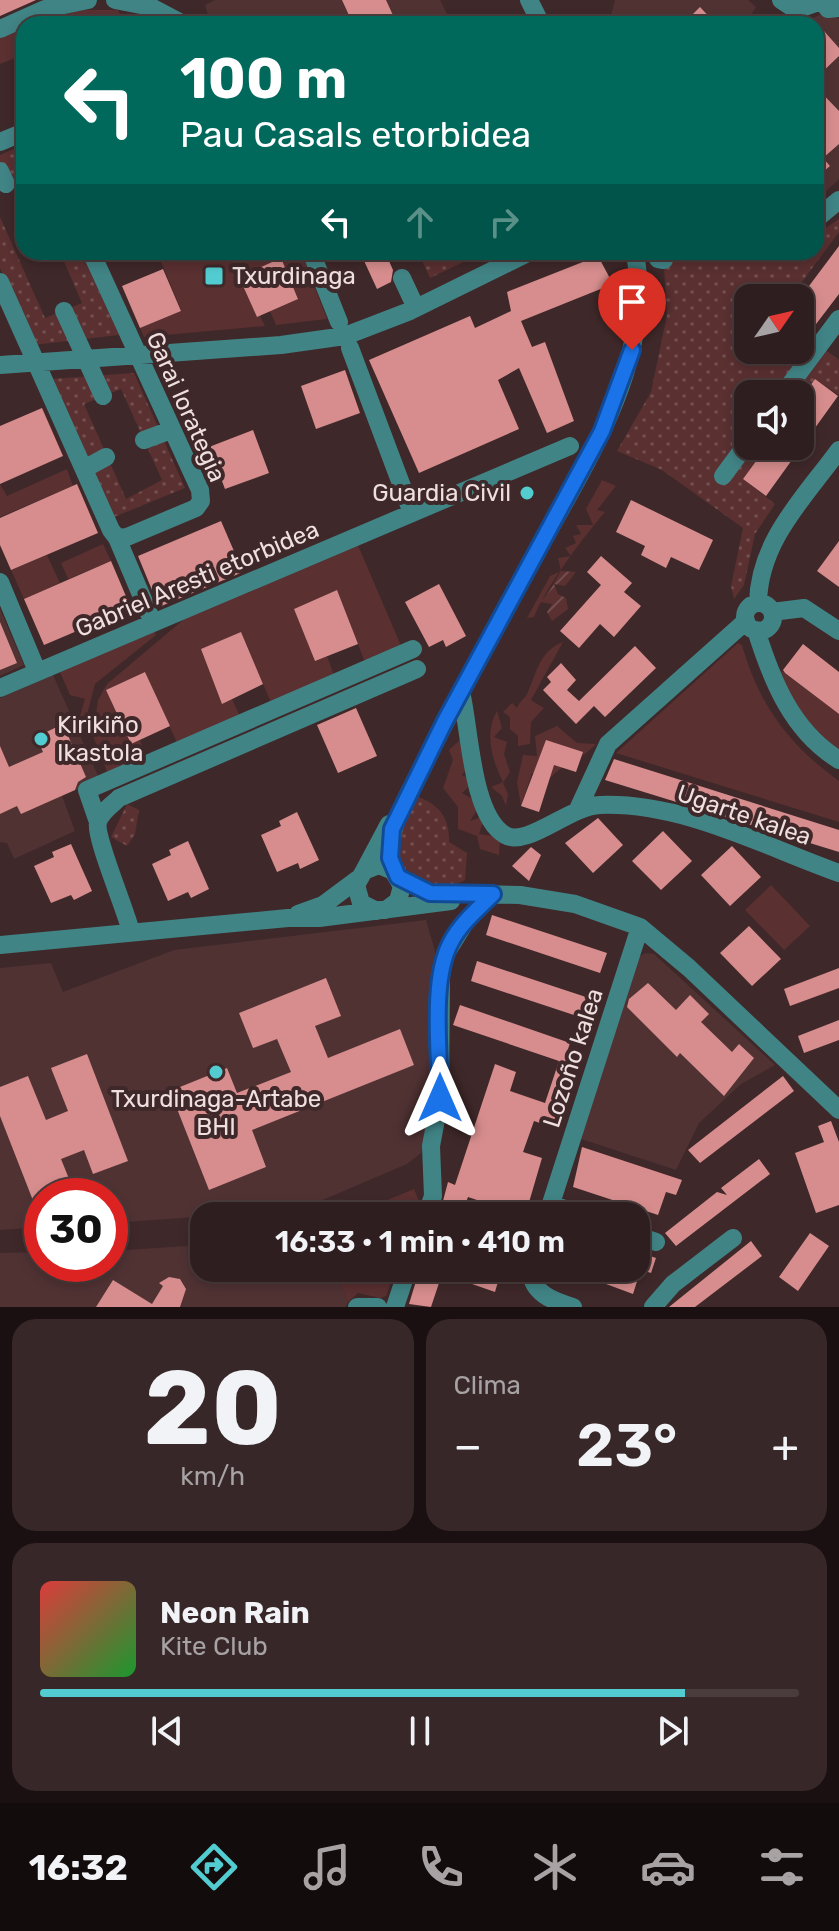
<!DOCTYPE html>
<html lang="es">
<meta charset="utf-8">
<style>
body{margin:0;font-family:Rubik,sans-serif;background:#372728;color:#f1f3f6;height:100vh;display:flex;flex-direction:column;font-size:30px;white-space:nowrap}
*{box-sizing:border-box;margin:0}
p{font-size:26px;color:#a7a2a4}
.icon{flex:none;width:44px;height:44px;fill:none;stroke:currentColor;stroke-width:2;stroke-linecap:round;stroke-linejoin:round}
.map{position:relative;height:1307px;overflow:hidden}
.sheet{display:flex;flex-direction:column;gap:12px;padding:12px;background:#1a1011;flex:1}
.sheet>*{flex:none}
.guide{position:absolute;left:16px;top:16px;width:808px;height:244px;border-radius:24px;box-shadow:0 4px 12px #0003,0 0 0 2px #4a3c3d;background:#00695c;color:#fff;overflow:hidden}
.needle{width:52px;rotate:56deg}
.tools{position:absolute;left:734px;top:284px;display:grid;gap:16px}
.tools a{display:grid;place-items:center;width:80px;height:80px;border-radius:16px;background:#2f1e1f;box-shadow:0 4px 12px #0003,0 0 0 2px #4a3c3d;font-size:40px}
.speed{position:absolute;left:24px;top:1178px;display:flex;gap:16px;font-size:40px;font-weight:700;text-align:center}
.speed>*{display:grid;place-content:center;width:104px;height:104px;border-radius:50%;background:#2f1e1f;box-shadow:0 4px 12px #0003,0 0 0 2px #4a3c3d;line-height:1}
.speed .limit{border:12px solid #d22;background:#fff;color:#111}
.pin{position:absolute;display:grid;place-items:center;width:68px;height:68px;color:#fff;margin:-82px -34px;border-radius:50% 50% 50% 0;rotate:-45deg;box-shadow:0 0 8px #0007}
.pin .icon{rotate:45deg}
.me{position:absolute;width:88px;margin:-44px;rotate:0deg;stroke-linejoin:round;filter:drop-shadow(0 0 6px #0008)}
.turn{display:flex;align-items:center;gap:28px;height:168px;padding:0 32px;font-size:36px}
.turn .icon{width:104px;height:104px;stroke-width:2.5}
.turn b{display:block;font-size:56px;line-height:68px}
.lanes{display:flex;align-items:center;height:76px;padding:0 32px;background:#0003;justify-content:center;gap:40px;direction:ltr}
.lanes .off{opacity:.35}
.big{font-size:60px;font-weight:600;line-height:1.1}
.sheet .card{flex:1;display:flex;flex-direction:column;justify-content:center;gap:12px;min-width:0;padding:0 28px;border-radius:24px;background:#372728}
.sheet .dial{align-items:center;gap:0}
.dial b{font-size:104px;line-height:1}
.song{display:flex;align-items:center;gap:24px}
.cover{width:96px;height:96px;border-radius:12px;background:linear-gradient(135deg,hsl(0 70% 55%),hsl(130 70% 35%))}
.played{height:8px;border-radius:4px;background:linear-gradient(90deg,#52ccd0 85%,#4a3c3d 85%)}
.keys{display:flex;justify-content:space-around;direction:ltr}
.heat{display:flex;justify-content:space-between;align-items:center;font-size:44px;direction:ltr}
.sheet .tiles{flex:1;display:grid;gap:12px;grid-template-columns:1fr 1fr}
.card:last-child{grid-column:span 2}
.trip{position:absolute;left:190px;top:1202px;width:460px;height:80px;border-radius:24px;background:#2f1e1f;box-shadow:0 4px 12px #0003,0 0 0 2px #4a3c3d;font-weight:600;line-height:80px;text-align:center}
.tabs{display:flex;height:128px;justify-content:space-around;align-items:center;background:#130c0c;color:#a7a2a4}
.tabs .icon{width:56px;height:56px}
.tabs .active{color:#52ccd0}
.tabs b{font-size:36px;color:#f1f3f6}
.map>svg:first-child{display:block}
</style>
<div class="map">
<svg width="839" height="1307" viewBox="0 0 839 1307">
<defs>
<pattern id="park-dots" width="8" height="8" patternUnits="userSpaceOnUse" patternTransform="scale(2)"><rect width="8" height="8" fill="#5a3031"/><path d="M2 2h.1M6 6h.1" fill="none" stroke="#724e4e" stroke-width="1.8" stroke-linecap="round"/></pattern>
<pattern id="garden-furrows" width="10" height="10" patternUnits="userSpaceOnUse" patternTransform="scale(2)"><rect width="10" height="10" fill="#5a3031"/><path d="M-1 1l2-2M0 10L10 0M9 11l2-2" fill="none" stroke="#724e4e"/></pattern>
</defs>
<rect width="100%" height="100%" fill="#3f2829"/>
<path fill="#503233" d="M215,0H440L452,24H211L205,5Z
M615,0H748L756,7L745,24H609Z
M828,11L839,19V179L816,201V24H800Z
M0,609L24,665L0,676Z
M53,675L100,780L62,796L75,831L14,859L7,843L0,842V698Z
M426,920L435,951L428,1133L421,1153L407,1164L306,1207L281,1211L110,1223V1196H42V1227L0,1230V968L51,963L63,992L174,950Z
M645,953L654,954L775,1065L741,1084L699,1123L676,1170L578,1138L637,958Z
M204,1245V1268H334L348,1302L346,1307H0V1253L42,1252V1264H110V1251Z"/>
<path fill="#5a3031" d="M81,10H118L124,24H57L54,17Z
M24,29V50L17,53L18,57L0,64V38Z
M157,252H301L327,319L276,325L270,311L298,298L280,259L260,316L265,326L144,337L140,328L181,310Z
M67,469L73,486L0,517V484L7,496Z
M602,480L616,486L597,510L605,512C582,539 547,585 534,617L527,618L550,576L561,571L558,558L571,556L565,548L576,543L573,536L581,534L576,525H593L586,509Z
M357,543L402,648L366,665L337,590L294,609L315,660L327,656L335,678L272,705L241,632L222,703L232,699L241,719L178,745L145,672L106,690L130,743L140,740L147,757L108,774L93,736L98,700L107,684L189,615Z
M103,544L111,561L68,579L61,563Z
M47,555L60,583L24,599L11,570Z
M153,629L156,635L95,684L83,730L79,719L85,699L70,695L60,672Z
M563,642L531,700L544,708L531,722L530,744L518,746V736L510,729V717L503,712L512,703L517,708C520,700 526,698 528,692C536,674 539,651 563,642Z
M738,643L742,645C759,705 789,745 839,781V822L616,753Z
M782,671L839,714V753L804,720L776,674Z
M497,711L502,728L494,737L507,742L504,754L510,772L503,783L508,794L506,806L502,796L491,787L503,782C492,760 484,733 497,711Z
M557,726L577,743L596,744C580,761 564,763 549,779L532,773L521,806L517,782L523,755L537,756L535,736Z
M464,736L469,766L462,775L474,781L462,793L481,804L470,821L485,816L479,834L500,837L499,855L480,849L477,836L458,829V807L443,788L453,760L449,750Z
M771,885L810,926L784,950L745,910Z
M414,1189L419,1201L413,1216H405L406,1209L400,1207L376,1216H349Z
M334,1268H337L341,1278L359,1271L396,1268L386,1296L380,1298L358,1293L348,1302Z"/>
<path fill="url(#park-dots)" fill-rule="evenodd" d="M24,145V177L0,187V155Z
M0,217L45,318L82,303L60,252H81L119,335L33,345L0,268Z
M839,219V232L790,298H748V350H800V331L839,360V395L815,379L800,400V394H748V446H767L743,479L775,504L755,534L744,585L734,599L731,586L743,528L662,470L617,451L651,392L667,315L663,252L761,257L781,252H816V235Z
M418,252H484L430,278Z
M134,373L185,488L114,517L51,379ZM121,389L162,480L126,499L84,404Z
M416,796C439,804 450,818 449,842L467,853L465,880C444,894 403,882 399,855C396,835 407,812 416,796Z
M127,804L139,810L135,834L127,846L111,837Z"/>
<path fill="url(#garden-furrows)" d="M561,571L576,572L565,586L554,584L558,594L566,598L568,609L552,621L547,612L552,604L540,602C550,593 554,582 561,571Z"/>
<path fill="#d78d8d" d="M0,0H36L0,16Z
M342,0H386L397,24H353Z
M700,7L716,24H683Z
M816,22L839,48V56L816,78Z
M816,87L839,111V144L823,158L830,166L816,178Z
M839,246V294L810,332L800,324V298Z
M360,252H385L393,270L391,282L377,289Z
M598,256L613,284L521,321L532,347L545,342L574,421L547,433L519,368L498,380L519,429L419,473L369,360L470,316L475,328L511,311L507,292Z
M281,258L298,299L257,317L239,277Z
M163,269L181,311L140,328L122,286Z
M345,370L360,413L316,429L301,386Z
M815,379L838,396L766,496L743,479L767,446H800V400Z
M42,408L63,456L0,484V426Z
M253,430L269,473L225,489L209,447Z
M77,484L98,533L11,570L0,545V518Z
M631,500L713,540L699,570L671,557L666,568L641,555L645,546L616,532Z
M221,521L243,572L159,607L138,556Z
M839,541V587L817,571Z
M601,556L632,583L624,592L641,606L614,637L600,624L579,648L560,631L601,585L587,572Z
M111,561L131,608L44,645L24,599Z
M439,584L466,636L446,647L443,640L429,647L405,602Z
M337,590L358,644L315,661L294,609Z
M0,622L17,663L0,670Z
M241,632L263,684L222,704L201,649Z
M803,644L839,672V714L785,673L783,670Z
M635,646L656,668L605,717L594,706L576,724L543,690L551,682L547,677L561,663L576,680L567,690L579,701Z
M145,672L170,726L131,744L106,690Z
M356,708L377,756L338,773L317,725Z
M63,724L86,777L78,782L75,790L21,814L17,806L0,814V746L9,767L43,752L36,737Z
M546,740L583,752L576,772L554,765L539,812L521,806Z
M614,759L839,830V852L605,780Z
M297,812L319,860L300,869L298,863L277,872L261,835L281,826L279,821Z
M598,818L623,845L593,873L565,843Z
M663,831L692,861L661,890L632,861Z
M188,841L209,889L191,898L188,892L168,901L152,864L171,855L169,850Z
M71,844L92,891L74,900L71,895L51,903L34,866L54,857L52,852Z
M732,846L761,877L730,906L701,875Z
M531,847L541,855L529,881L512,866Z
M492,915L607,953L600,973L486,935Z
M749,926L781,959L752,986L720,953Z
M477,961L592,999L586,1019L471,981Z
M839,968V988L790,1006L784,989Z
M326,978L341,1016L315,1026L328,1058L400,1029L414,1065L252,1130L266,1167L209,1190L170,1091L227,1068L237,1093L291,1072L277,1039L253,1048L239,1013Z
M648,983L676,1010L690,995L709,1014L701,1022L732,1052L739,1044L754,1058L724,1096L680,1053L677,1057L627,1007L629,999Z
M460,1005L570,1043L565,1058L579,1063L565,1104L560,1102L552,1127L534,1121L523,1152L542,1158L525,1216L468,1197L461,1216H439L448,1182L455,1185L495,1064L516,1072L510,1091L545,1103L559,1061L453,1025Z
M839,1020V1040L804,1053L798,1036Z
M87,1054L128,1161L93,1174L84,1150L61,1159L76,1196H42L41,1221L0,1116V1087L28,1076L46,1120L68,1111L51,1068Z
M783,1076L794,1091L700,1163L688,1150Z
M831,1121L839,1142V1205L816,1213L795,1153L824,1142L818,1126Z
M582,1147L682,1180L676,1195L666,1192L658,1215L573,1187Z
M759,1159L770,1174L676,1246L665,1233L717,1192L727,1195L721,1188Z
M810,1233L829,1246L798,1291L779,1277Z
M751,1241L762,1256L695,1307H669Z
M636,1251L656,1258L651,1273L636,1268Z
M420,1268H444L431,1307L409,1304Z
M477,1268H502L495,1292L472,1284Z
M563,1268H619L639,1275L633,1294Z
M169,1277L180,1279L186,1289L180,1307H96L113,1280L152,1304L163,1286L159,1283Z"/>
<g fill="none" stroke-linecap="round" stroke-linejoin="round">
<path stroke="#418486" stroke-width="18" d="M115,0L151,7L183,24
M529,0L541,24
M781,0L796,10L821,1
M821,0L828,9L839,8
M0,29L45,9L88,0
M0,142L24,132
M0,171L6,184
M816,219L839,200
M311,252L339,322
M658,259L664,260
M402,278L416,308
M0,282L111,530L117,538L127,537L196,508L201,501L200,490L91,252
M64,311L103,396
M350,348L412,513
M0,365L281,345L345,336L410,311L530,252
M783,394L839,319
M144,440L171,430
M84,469L106,457
M723,476L748,442
M117,538L153,623
M0,582L37,671
M758,603C759,541 804,498 839,450
M745 617a14 14 0 1 1 28 0a14 14 0 1 1-28 0Z
M772,612L804,608L839,631
M756,630C772,681 792,731 839,760
M0,688L570,446
M461,692C470,728 471,815 505,835C527,848 570,806 600,805C683,802 763,846 839,873
M579,807L608,744L746,621
M98,822L87,790L413,649
M364,871L389,824
M393,871C384,834 403,805 419,773C456,701 495,629 534,558C584,464 655,364 635,252
M398,877L430,893L520,895L575,904L640,927L689,968L839,1110
M377,911L361,903L356,885L364,871L379,865L393,871L402,886L398,901L386,910
M298,914L323,905L358,879
M131,932C126,910 94,836 98,822C101,812 112,805 119,798L417,669
M0,945L288,918H319L451,901
M551,1204L583,1216
M426,1216L433,1196L431,1146L440,1098L441,976L445,955L466,921L493,894
M547,1216L640,927
M636,1235L656,1242
M531,1268C530,1293 553,1301 573,1307
M357,1307H378
M395,1307L408,1268
M653,1307L673,1284L733,1238"/>
</g>
<g fill="none" stroke-linecap="round" stroke-linejoin="round">
<defs>
<path id="route" d="M440,1098C440,1054 430,980 451,942C461,923 478,909 493,894L430,893L398,877L390,858L392,829L445,721L602,431L632,350"/>
</defs>
<use href="#route" stroke="#114b97" stroke-width="20"/>
<use href="#route" stroke="#1a73e8" stroke-width="14"/>
</g>
<g fill="#52ccd0" stroke="#3f2829" stroke-width="3">
<rect x="204" y="266" width="20" height="20" rx="4"/>
<circle cx="527" cy="493" r="8"/>
<circle cx="41" cy="739" r="8"/>
<circle cx="216" cy="1072" r="8"/>
</g>
<g text-anchor="middle" stroke-width="8" stroke-linejoin="round" paint-order="stroke">
<g font-size="24" fill="#efdfdf" stroke="#3f2829" text-anchor="start">
<text x="232" y="284">Txurdinaga</text>
<text x="511" y="501" text-anchor="end">Guardia Civil</text>
<text x="57" y="733">Kirikiño<tspan x="57" dy="28">Ikastola</tspan></text>
<text x="216" y="1107" text-anchor="middle">Txurdinaga-Artabe<tspan x="216" dy="28">BHI</tspan></text>
</g>
<g font-size="24" fill="#efdfdf" stroke="#3f2829">
<text transform="translate(186 407) rotate(66)" y="8">Garai lorategia</text>
<text transform="translate(197 579) rotate(-23)" y="8">Gabriel Aresti etorbidea</text>
<text transform="translate(744 815) rotate(19)" y="8">Ugarte kalea</text>
<text transform="translate(573 1058) rotate(-72)" y="8">Lozoño kalea</text>
</g>
</g>
</svg>
<div class="tools">
<a><svg class="needle" viewBox="-14 -14 28 28"><path d="M0-13l5 13h-10z" fill="#e53935"/><path d="M0 13l5-13h-10z" fill="#a7a2a4"/></svg></a>
<a><svg class="icon" aria-label="sound" viewBox="0 0 24 24"><path d="M4 9h4l5-4v14l-5-4H4zM17 9q2 3 0 6"/></svg></a>
</div>
<div class="speed"><div class="limit">30</div></div>
<div class="pin" style="left:632px;top:350px;background:#d93025"><svg class="icon" aria-label="arrive" viewBox="0 0 24 24"><path d="M6 21V4h12l-3 4 3 4H6"/></svg></div>
<svg class="me" style="left:440px;top:1098px" viewBox="-20 -20 40 40"><path d="M0-17L14 15 0 8-14 15z" fill="#1a73e8" stroke="#fff" stroke-width="4"/></svg>
<div class="trip">16:33 · 1 min · 410 m</div>
<div class="guide">
<div class="turn"><svg class="icon" aria-label="left" viewBox="0 0 24 24"><path d="M17 20v-9H6M10 6l-5 5 5 5"/></svg><div><b>100 m</b>Pau Casals etorbidea</div></div>
<div class="lanes"><svg class="icon" aria-label="left" viewBox="0 0 24 24"><path d="M17 20v-9H6M10 6l-5 5 5 5"/></svg><svg class="icon off" aria-label="ahead" viewBox="0 0 24 24"><path d="M12 20V5M6 11l6-6 6 6"/></svg><svg class="icon off" aria-label="right" viewBox="0 0 24 24"><path d="M7 20v-9h11M14 6l5 5-5 5"/></svg></div>
</div>
</div>
<section class="sheet">
<div class="tiles">
<div class="card dial"><b>20</b><p>km/h</p></div>
<div class="card"><p>Clima</p>
<div class="heat"><a>−</a><b class="big">23°</b><a>+</a></div>
</div>
<div class="card">
<div class="song"><i class="cover"></i><div><b>Neon Rain</b><p>Kite Club</p></div></div>
<div class="played"></div>
<div class="keys"><svg class="icon" aria-label="previous" viewBox="0 0 24 24"><path d="M18 5L8 12l10 7zM5 5v14"/></svg><svg class="icon" aria-label="pause" viewBox="0 0 24 24"><path d="M8 5v14M16 5v14"/></svg><svg class="icon" aria-label="next" viewBox="0 0 24 24"><path d="M6 5l10 7-10 7zM19 5v14"/></svg></div>
</div>
</div>
</section>
<nav class="tabs">
<b>16:32</b>
<svg class="icon active" aria-label="directions" viewBox="0 0 24 24"><path d="M12 3l9 9-9 9-9-9zM9 14v-3h6M13 9l2 2-2 2"/></svg>
<svg class="icon" aria-label="music" viewBox="0 0 24 24"><path d="M9 18V5l10-2v13"/><circle cx="6" cy="18" r="3"/><circle cx="16" cy="16" r="3"/></svg>
<svg class="icon" aria-label="phone" viewBox="0 0 24 24"><path d="M5 4h4l2 5-3 2q2 4 5 5l2-3 5 2v4C11 20 4 13 5 4z"/></svg>
<svg class="icon" aria-label="climate" viewBox="0 0 24 24"><path d="M12 3v18M4 7l16 10M4 17L20 7"/></svg>
<svg class="icon" aria-label="car" viewBox="0 0 24 24"><path d="M5 17H2v-5l4-1 3-4h7l3 4 3 1v5h-3M9 17h6M6 11h13"/><circle cx="7" cy="17" r="2"/><circle cx="17" cy="17" r="2"/></svg>
<svg class="icon" aria-label="filters" viewBox="0 0 24 24"><path d="M4 7h16M4 17h16"/><circle cx="9" cy="7" r="2"/><circle cx="15" cy="17" r="2"/></svg>
</nav>
